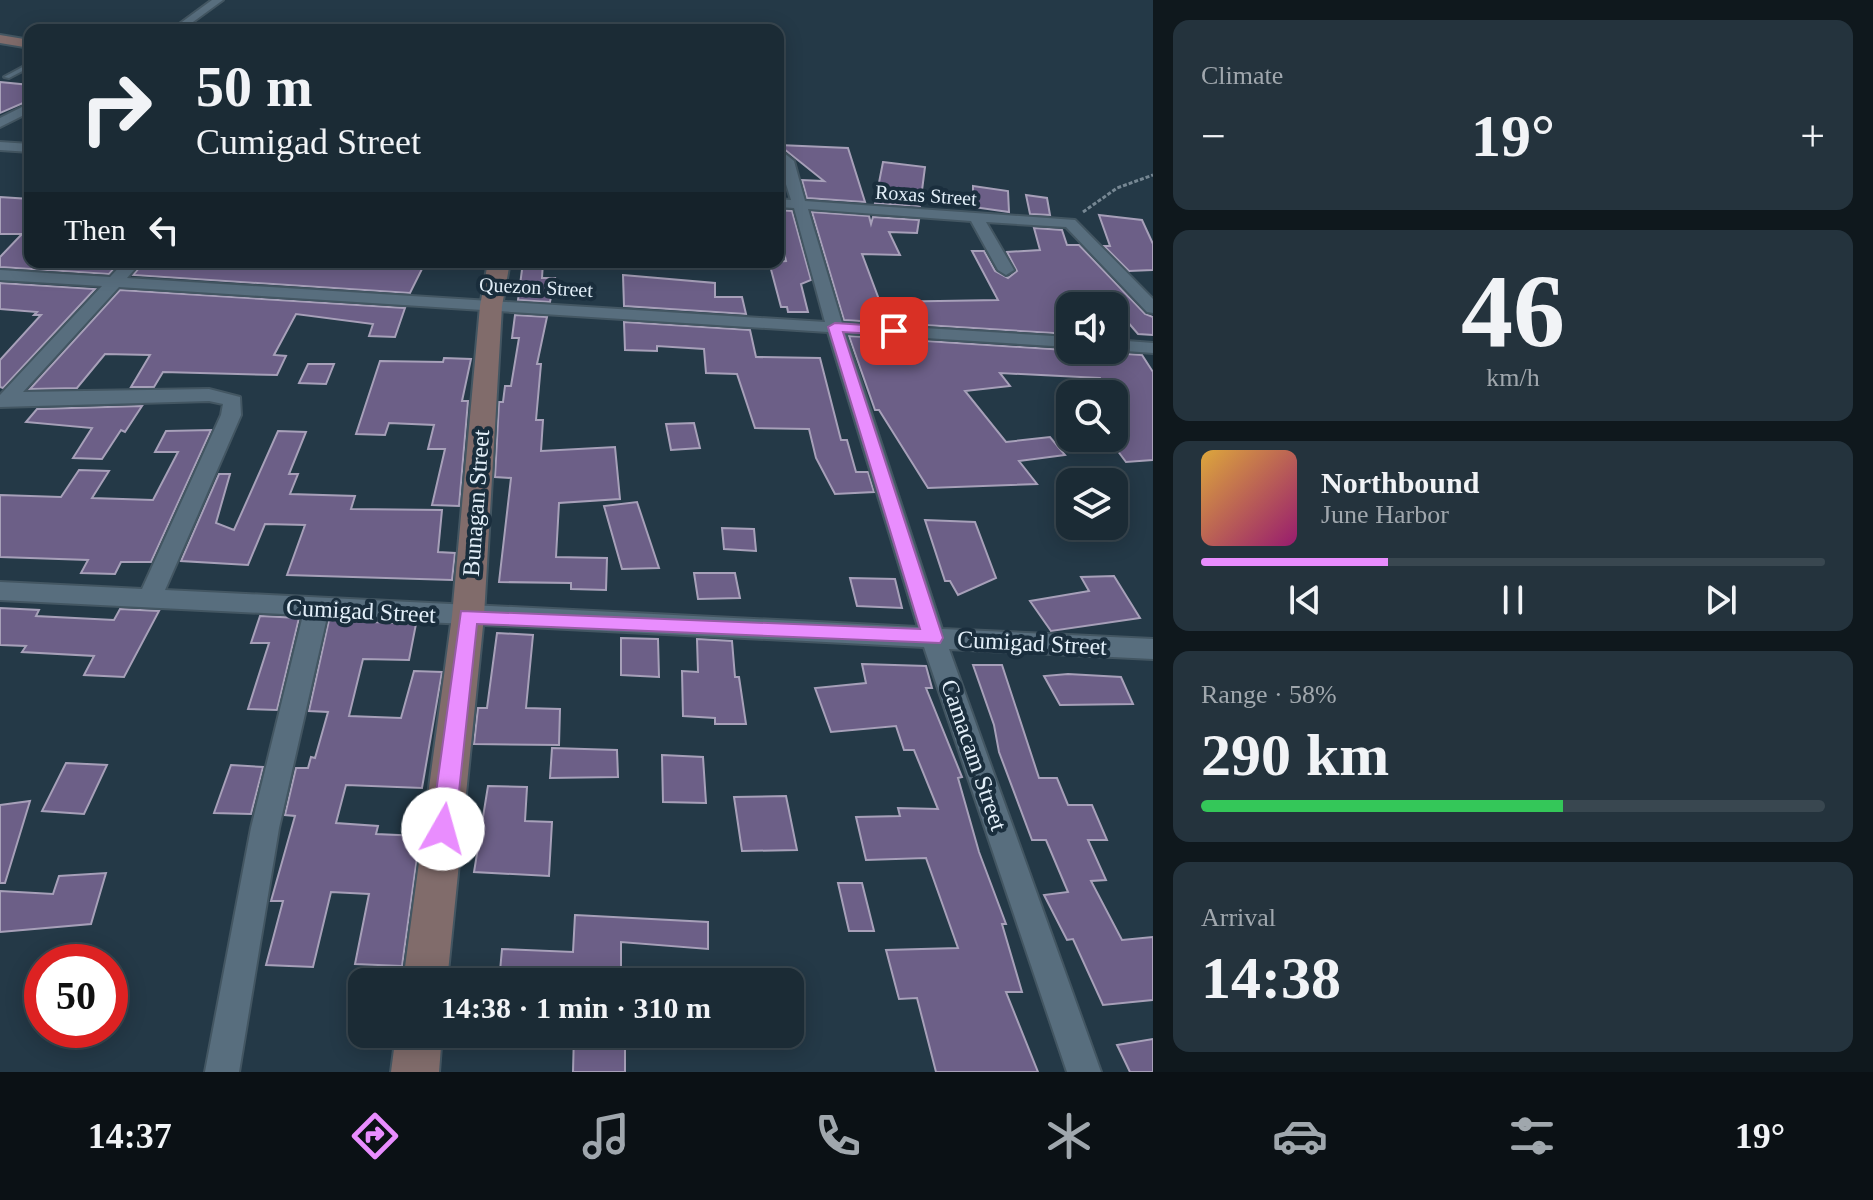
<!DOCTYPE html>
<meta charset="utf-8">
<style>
body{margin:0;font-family:"Times New Roman",serif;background:#24333d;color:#f1f3f6;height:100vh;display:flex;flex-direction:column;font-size:30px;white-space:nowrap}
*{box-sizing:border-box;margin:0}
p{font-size:26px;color:#a0a7ad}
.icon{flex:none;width:44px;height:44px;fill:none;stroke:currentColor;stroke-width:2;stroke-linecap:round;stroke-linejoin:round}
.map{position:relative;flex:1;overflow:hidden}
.drawer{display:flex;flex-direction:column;gap:20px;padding:20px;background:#0f181d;width:720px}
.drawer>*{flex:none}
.banner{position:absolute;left:24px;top:24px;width:760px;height:244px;border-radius:16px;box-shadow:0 4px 20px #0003,0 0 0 2px #394750;background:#1b2b35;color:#f1f3f6;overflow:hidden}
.controls{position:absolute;left:1056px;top:292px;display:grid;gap:16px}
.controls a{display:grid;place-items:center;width:72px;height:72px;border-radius:16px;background:#1b2b35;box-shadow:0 4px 20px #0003,0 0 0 2px #394750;font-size:40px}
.speed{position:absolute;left:24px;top:944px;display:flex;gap:16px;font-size:40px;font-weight:700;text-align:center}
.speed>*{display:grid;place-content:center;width:104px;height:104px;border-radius:50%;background:#1b2b35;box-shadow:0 4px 20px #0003,0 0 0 2px #394750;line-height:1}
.speed .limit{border:12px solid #d22;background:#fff;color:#111}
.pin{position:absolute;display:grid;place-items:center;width:68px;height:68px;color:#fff;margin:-34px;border-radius:16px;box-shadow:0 4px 12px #0006}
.me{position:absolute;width:88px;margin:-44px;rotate:7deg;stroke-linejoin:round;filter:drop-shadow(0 0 6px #0008)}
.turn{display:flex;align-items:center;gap:28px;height:168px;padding:0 40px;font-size:36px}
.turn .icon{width:104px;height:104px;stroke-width:2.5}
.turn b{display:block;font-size:56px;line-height:68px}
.then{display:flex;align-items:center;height:76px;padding:0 40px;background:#0003;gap:16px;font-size:30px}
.big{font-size:60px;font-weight:700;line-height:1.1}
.drawer .widget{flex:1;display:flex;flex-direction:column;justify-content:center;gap:12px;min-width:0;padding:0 28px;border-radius:16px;background:#24333d}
.drawer .dial{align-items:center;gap:0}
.dial b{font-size:104px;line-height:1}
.song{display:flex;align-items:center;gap:24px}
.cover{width:96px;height:96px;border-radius:12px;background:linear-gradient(135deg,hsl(40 70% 55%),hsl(320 70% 35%))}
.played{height:8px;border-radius:4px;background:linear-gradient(90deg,#e98dfe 30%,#394750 30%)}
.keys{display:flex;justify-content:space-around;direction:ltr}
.heat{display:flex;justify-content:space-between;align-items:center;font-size:44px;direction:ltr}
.charge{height:12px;border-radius:6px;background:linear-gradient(90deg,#34c759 58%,#394750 0)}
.trip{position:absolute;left:348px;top:968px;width:456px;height:80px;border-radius:16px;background:#1b2b35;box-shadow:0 4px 20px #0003,0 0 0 2px #394750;font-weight:700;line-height:80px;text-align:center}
.tabs{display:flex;height:128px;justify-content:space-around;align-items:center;background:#0b1115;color:#a0a7ad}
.tabs .icon{width:56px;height:56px}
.tabs .current{color:#e98dfe}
.tabs b{font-size:36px;color:#f1f3f6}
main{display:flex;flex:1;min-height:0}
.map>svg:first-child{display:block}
</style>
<main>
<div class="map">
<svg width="1153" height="1072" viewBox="0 0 1153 1072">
<rect width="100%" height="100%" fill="#243947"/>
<path fill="#6c5f87" stroke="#a7a0b9" stroke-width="2" d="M0,82L30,85V100L0,113Z
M779,145L848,148L865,202L807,198L802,180L824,181Z
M883,162L925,167L920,206L875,203Z
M973,186L1008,191L1009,212L973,207Z
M1026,195L1047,198L1050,215L1030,214Z
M0,197L30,199V262H120L109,274L0,267V257L22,234H0Z
M778,210L792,211L811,280L801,284L808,312H788L787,307H781L769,262L786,261L778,228Z
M812,212L869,216L871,224L873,217L919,220L917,233L889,232L900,255L862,254L880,302L998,300L972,251H984L995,271L1008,278L1017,271L1007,252L1040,250L1034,228L1062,230L1067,245H1079L1145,314L1153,317V335L1138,334L1114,306H1070V334L844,320Z
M1099,215L1142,220L1153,244V270L1129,271L1104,246H1110Z
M144,262H394L392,265L423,267L410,293L133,275Z
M523,262H543L542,278H555L550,302L518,300Z
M623,275L715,283V297H742L746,314L624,306Z
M0,283L95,289L3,388L0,387V360L41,315H34L37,312L0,309Z
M120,290L405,308L395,337L369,336L373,324L296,314L274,355L286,356L277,375L163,372L154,387H131L150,355L105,354L77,388L30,389Z
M515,315L547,317L537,364H541L536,420H543L541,451L615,447L620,499L559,503L556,557L607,558L606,590L571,589V583L499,582L511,478L495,477L499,402H503L505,386H511L519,338H512Z
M624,322L750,330L756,357L820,358L841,440H847L856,472H868L874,492L835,494L816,458L809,429L755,428L737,374L706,373L704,349L657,346V351L625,350Z
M849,336L1142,355L1153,372V460L1126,462L1114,446V388L1104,387L1100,378L1000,373L1010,386L965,391L1006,442L1050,437L1065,455L1019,461L1037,484L928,488L879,410H875Z
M444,358L471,359L462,401H468L459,506L432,505L445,449H428L434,425L389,423L385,435L356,434L380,361L443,362Z
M308,364H334L326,384L299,383Z
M142,406L125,432L121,430L102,459L73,458L92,428L26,422L37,409Z
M694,423L700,448L671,450L666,424Z
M211,430L151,562H121L115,574L81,573L88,560L0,557V495L61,497L79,470L109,471L92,498L153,500L178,452H155L166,431Z
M278,431L306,432L289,474H298L290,494L355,496L351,509L442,510L438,552L455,553L452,580L287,575L305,525L265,524L248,565L181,561L219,474H230L216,523L234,530Z
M637,502L659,568L622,569L604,506Z
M925,520L975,522L996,578L958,595L950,581H945Z
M722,528L754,529L756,551L724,549Z
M694,573H735L740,598L698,599Z
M1114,576L1140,618L1051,631L1030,601L1089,591L1081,577Z
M850,578L895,579L902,608L857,606Z
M0,608L39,610L36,616L114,620L120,609L159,611L124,677L84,675L94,656L22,652L26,646L0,645Z
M260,616L299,618L277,710L248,709L269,643H251Z
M329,620L416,624L409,660L363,659L349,716L401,718L414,671L442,672L422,788L346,785L336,823L378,826L376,834L420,836L402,966L355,964L369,894L331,892L313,967L266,965L283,901H271L295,816L285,815L296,768H308L311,757L315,758L328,712L309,711Z
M497,633L533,635L526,708L560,709L559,745L474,744L478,708H487Z
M621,638L658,639L659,677L621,675Z
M697,639L732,641L735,677H739L746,724H715V718L683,716L682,671L698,672Z
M862,664L926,666L932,688H926L962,777L958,778L979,852L1006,924H1002L1022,992H1006L1038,1072H936L917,998L899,999L886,950L958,948L926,858L866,860L856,817L900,816L898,808L938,809L914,750H904L896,726L831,732L815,688L866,683Z
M973,665H1002L1039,778H1057L1068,805H1092L1107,840H1088L1106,880L1091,881L1122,940L1153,937V1000L1103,1005L1073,939L1067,940L1044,895L1068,892L1046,840H1032L999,752L994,725Z
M1068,674L1121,677L1133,704L1060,705L1044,676Z
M552,748L617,750L618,777L550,778Z
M662,755L703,757L706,803L663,802Z
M66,763L107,765L84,814L42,811Z
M231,765L263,767L251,814L214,813Z
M488,786L527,787L525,821L552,822L549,876L474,872Z
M786,796L797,850L742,851L734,797Z
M30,801L5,883H0V805Z
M106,873L91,924L0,932V891L53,894L59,876Z
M838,883H862L874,931H849Z
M575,915L708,922V949L621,942V978L548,975V982H499L502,949L573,952Z
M574,1034H625V1072H573Z
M1153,1039V1072H1130L1117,1045Z"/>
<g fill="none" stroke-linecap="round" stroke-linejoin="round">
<defs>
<path id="service" d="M30,63V67L9,78L4,77Z"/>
<path id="minor" d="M212,0H223L182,30H171Z
M30,103V112L0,127V118Z
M0,142L30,144V152L0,150Z
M778,148L794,161L805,201L1075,220L1153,299V313L1147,312L1066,227L986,222L1014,270L1006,275L998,270L971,221L808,209L842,323L1070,337V347L845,333L942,629L1153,639V659L949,649L1101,1072H1067L924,647L327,617L279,828L239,1072H205L251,828L303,615L0,600V582L142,589L221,415L223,404L209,401L0,407V395L102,286L0,280V270L110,277L124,262H141L127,278L825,322L794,208L778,207V199L791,200L778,159ZM119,287L828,332L918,627L165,590L241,415L240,397L209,389L23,392Z
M1114,340L1153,343V353L1113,350Z"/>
<path id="secondary" d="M0,35L30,40V48L0,43Z
M488,262H510L502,306L484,616L447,982H403L452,616L480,306Z
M396,1034H442L439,1072H391Z"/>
</defs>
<use href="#service" stroke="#435662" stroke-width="4"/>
<use href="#minor" stroke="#435662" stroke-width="4"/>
<use href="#secondary" stroke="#435662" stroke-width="4"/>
<path stroke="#768793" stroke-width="3" stroke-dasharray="4 2" stroke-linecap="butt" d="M1083,212L1117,188L1153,175"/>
<use href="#service" fill="#586e7e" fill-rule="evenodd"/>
<use href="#minor" fill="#586e7e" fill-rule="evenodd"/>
<use href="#secondary" fill="#816c6b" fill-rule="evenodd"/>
</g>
<path fill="#e98dfe" stroke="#975ca5" stroke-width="2" d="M835,323L894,327L901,331L894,335L843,332L943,638L940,643L477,624L455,829L451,837L443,841L434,837L431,829L461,611L920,629L828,327Z"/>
<g text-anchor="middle" stroke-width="8" stroke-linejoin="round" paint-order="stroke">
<g font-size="20" fill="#e3eff9" stroke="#1a2e3d">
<text transform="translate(926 195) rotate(4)" y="7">Roxas Street</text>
<text transform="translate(536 287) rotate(3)" y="7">Quezon Street</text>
</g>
<g font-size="24" fill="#e3eff9" stroke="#1a2e3d">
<text transform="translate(476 503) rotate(-86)" y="8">Bunagan Street</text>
<text transform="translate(361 611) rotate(3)" y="8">Cumigad Street</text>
<text transform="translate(1032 643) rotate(3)" y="8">Cumigad Street</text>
<text transform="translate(974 755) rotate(71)" y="8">Camacam Street</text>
</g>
</g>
</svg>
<div class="controls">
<a><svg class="icon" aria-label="sound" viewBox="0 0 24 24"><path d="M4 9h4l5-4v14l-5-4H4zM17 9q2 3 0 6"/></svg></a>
<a><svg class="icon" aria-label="search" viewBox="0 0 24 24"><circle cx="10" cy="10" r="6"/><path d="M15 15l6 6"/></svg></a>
<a><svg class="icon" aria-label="layers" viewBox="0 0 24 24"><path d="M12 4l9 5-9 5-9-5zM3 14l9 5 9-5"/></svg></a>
</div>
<div class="speed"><div class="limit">50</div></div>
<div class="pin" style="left:894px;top:331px;background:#d93025"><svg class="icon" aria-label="arrive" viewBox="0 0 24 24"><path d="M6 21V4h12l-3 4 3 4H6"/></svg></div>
<svg class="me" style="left:443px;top:829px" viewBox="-20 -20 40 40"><circle r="19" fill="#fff"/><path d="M0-13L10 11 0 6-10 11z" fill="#e98dfe"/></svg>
<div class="trip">14:38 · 1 min · 310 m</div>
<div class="banner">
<div class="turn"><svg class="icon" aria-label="right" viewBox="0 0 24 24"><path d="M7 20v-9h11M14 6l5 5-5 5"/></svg><div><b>50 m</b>Cumigad Street</div></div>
<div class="then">Then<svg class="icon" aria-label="left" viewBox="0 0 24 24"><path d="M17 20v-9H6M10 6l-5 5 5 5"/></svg></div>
</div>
</div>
<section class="drawer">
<div class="widget"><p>Climate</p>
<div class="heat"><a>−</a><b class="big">19°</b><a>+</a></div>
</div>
<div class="widget dial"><b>46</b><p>km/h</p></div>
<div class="widget">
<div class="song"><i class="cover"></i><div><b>Northbound</b><p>June Harbor</p></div></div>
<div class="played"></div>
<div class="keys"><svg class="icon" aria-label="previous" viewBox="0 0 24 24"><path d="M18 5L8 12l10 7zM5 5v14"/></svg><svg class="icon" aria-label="pause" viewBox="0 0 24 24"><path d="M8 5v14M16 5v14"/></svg><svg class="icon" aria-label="next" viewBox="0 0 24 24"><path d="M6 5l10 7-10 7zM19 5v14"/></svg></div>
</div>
<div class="widget"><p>Range · 58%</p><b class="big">290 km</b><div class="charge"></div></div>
<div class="widget"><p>Arrival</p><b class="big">14:38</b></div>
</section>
</main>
<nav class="tabs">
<b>14:37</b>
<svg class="icon current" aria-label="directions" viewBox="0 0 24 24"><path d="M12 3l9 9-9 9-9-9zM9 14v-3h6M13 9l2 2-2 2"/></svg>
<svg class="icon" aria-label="music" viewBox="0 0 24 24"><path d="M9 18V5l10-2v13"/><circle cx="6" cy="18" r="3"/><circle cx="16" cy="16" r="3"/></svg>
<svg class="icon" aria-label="phone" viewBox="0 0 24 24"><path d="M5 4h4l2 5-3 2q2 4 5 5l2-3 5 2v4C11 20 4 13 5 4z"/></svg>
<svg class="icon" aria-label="climate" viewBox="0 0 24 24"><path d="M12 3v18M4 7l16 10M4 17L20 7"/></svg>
<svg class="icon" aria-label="car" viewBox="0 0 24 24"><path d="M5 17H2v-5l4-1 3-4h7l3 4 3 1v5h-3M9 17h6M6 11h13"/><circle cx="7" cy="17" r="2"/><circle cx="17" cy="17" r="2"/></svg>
<svg class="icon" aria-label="filters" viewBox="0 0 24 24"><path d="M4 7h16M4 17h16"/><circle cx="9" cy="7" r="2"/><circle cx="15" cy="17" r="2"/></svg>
<b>19°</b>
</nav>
